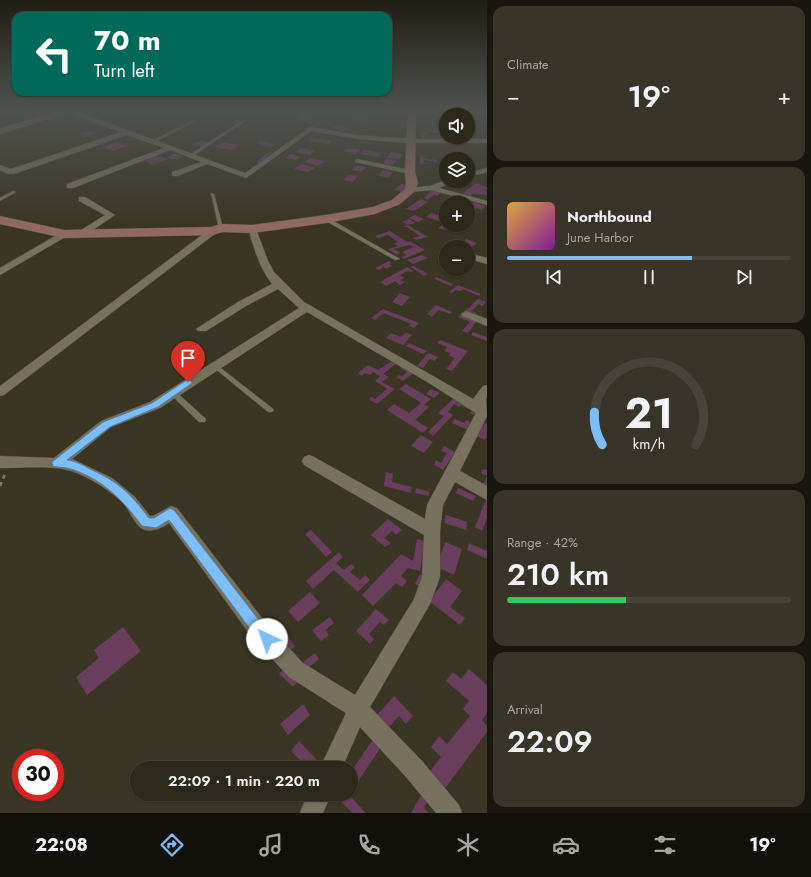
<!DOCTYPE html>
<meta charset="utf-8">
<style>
body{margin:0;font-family:Jost,sans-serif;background:#383427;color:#f1f3f6;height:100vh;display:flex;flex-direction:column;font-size:15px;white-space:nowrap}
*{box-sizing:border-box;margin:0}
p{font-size:13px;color:#a6a6a2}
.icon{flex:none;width:22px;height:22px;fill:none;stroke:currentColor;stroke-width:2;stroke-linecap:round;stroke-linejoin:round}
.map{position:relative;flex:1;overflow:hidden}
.drawer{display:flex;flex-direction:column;gap:6px;padding:6px;background:#18160e;width:324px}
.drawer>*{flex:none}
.banner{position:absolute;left:12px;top:12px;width:380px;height:84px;border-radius:12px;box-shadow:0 1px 3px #0004,0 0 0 1px #484439;background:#00695c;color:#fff;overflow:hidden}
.tools{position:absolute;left:439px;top:108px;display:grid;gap:8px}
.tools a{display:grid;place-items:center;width:36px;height:36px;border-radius:50%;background:#2c281a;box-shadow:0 1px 3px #0004,0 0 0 1px #484439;font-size:20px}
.speed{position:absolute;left:12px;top:749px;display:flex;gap:8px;font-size:20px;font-weight:700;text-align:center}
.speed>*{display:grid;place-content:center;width:52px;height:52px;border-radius:50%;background:#2c281a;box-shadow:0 1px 3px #0004,0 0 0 1px #484439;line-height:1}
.speed .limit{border:6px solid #d22;background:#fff;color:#111}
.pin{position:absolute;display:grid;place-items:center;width:34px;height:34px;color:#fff;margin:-41px -17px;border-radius:50% 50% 50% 0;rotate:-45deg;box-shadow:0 0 4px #0007}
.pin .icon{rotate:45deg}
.me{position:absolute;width:44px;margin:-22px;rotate:318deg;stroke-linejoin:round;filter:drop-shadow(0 0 3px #0008)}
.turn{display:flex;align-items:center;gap:14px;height:84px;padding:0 16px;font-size:18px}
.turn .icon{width:52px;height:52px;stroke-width:2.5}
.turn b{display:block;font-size:28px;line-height:34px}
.big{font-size:30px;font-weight:600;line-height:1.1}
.drawer .tile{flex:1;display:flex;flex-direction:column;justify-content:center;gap:6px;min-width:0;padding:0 14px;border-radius:12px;background:#383427}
.drawer .dial{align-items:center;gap:0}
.dial svg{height:104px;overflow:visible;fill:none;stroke:#484439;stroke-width:7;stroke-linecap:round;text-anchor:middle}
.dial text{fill:#f1f3f6;stroke:none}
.song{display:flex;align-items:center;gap:12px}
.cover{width:48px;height:48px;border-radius:6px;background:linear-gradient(135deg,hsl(40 70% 55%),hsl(290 70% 35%))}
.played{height:4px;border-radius:2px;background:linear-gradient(90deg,#7dbef9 65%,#484439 65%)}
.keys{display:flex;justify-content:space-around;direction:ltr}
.heat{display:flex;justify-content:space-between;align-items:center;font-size:22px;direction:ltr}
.charge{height:6px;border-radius:3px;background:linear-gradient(90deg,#34c759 42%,#484439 0)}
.trip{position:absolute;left:130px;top:761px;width:228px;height:40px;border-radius:20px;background:#2c281a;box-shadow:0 1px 3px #0004,0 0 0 1px #484439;font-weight:600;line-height:40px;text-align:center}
.menu{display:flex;height:64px;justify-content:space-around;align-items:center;background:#12100a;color:#a6a6a2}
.menu .icon{width:28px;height:28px}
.menu .selected{color:#7dbef9}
.menu b{font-size:18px;color:#f1f3f6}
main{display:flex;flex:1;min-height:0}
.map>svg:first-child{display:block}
</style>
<main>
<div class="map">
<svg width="487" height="813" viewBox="0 0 487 813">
<rect width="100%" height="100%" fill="#3b3623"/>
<path fill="#6a3e5d" d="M285,111H296L289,118L284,117L286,114L284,113Z
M325,112H330L336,113L334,117H323Z
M299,113L312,114L309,122L296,121Z
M356,117L369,118L368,123L354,122Z
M311,122L332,123L331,125L310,124Z
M332,125L342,126L346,127L344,131H339L340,130L334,129L335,127H331Z
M428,128V129L440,131L439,133L427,132V135H425L424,141L422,140V132H425Z
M89,131L96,133L85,137L78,134Z
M312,138L332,140L330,144L309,141Z
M200,141L210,143L202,147L192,145Z
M260,141L277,144L273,147L256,144Z
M116,142L126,146L113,151L103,147Z
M221,142L239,145L231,150L214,147Z
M301,148L315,151L310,155L296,152Z
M347,148L360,150L356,154L343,151Z
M364,150L382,153L378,157L360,154Z
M269,152H273L260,163L256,162Z
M391,152L402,154L399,159L387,158Z
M173,154H178L183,156L177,159H170L167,157Z
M291,154L301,157L296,160L285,158Z
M157,155L168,159L153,165L143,160Z
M420,155L424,156L423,158L437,160L436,162L424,160L423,164H420Z
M310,158L325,161L318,166L304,162Z
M386,159L396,160L393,165L383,164Z
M301,164L315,168L308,172L294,169Z
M357,165L366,167L361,172L352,170Z
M382,170L393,172L389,178L379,176Z
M348,175L358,176L353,182L343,180Z
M476,183L487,187V190L479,189L487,191V195L472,194L469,197L461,195Z
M401,184L406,185L405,187L408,189H405L401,192L394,190Z
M432,190L441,193L437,196L434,195L428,199L424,198Z
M421,199L428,202L414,211L406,209Z
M474,202L482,205L486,206L481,210L477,208L472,213L468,212V207Z
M431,213L444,217L439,221L426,217Z
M415,215L424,219L418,222L409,218Z
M409,219L415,223L408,225L428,237L416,240L413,238L420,236L407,227H403L408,225L402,222Z
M444,224L455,228L451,231L438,228Z
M390,231L407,242L410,241L425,250L404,259L401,257L407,255L402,252L414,247L409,245L394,249L400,253L397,255L388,249L398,246L394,243L398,242L388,235L378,238L375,236Z
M466,239L477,243L473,246L469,245L465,247L461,246L467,242L464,241Z
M422,255L428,258L413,264L407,260Z
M389,261L392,263L389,264L392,266L386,269L383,267L379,270L375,268Z
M414,266L428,274L424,276L411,267Z
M407,267L414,271L411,272L408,271L400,275L404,278L400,280L405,282L400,285L395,281L386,286L380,282Z
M436,277L453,284L451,286L434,279Z
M458,285L481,294L479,296L463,289L461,291L456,290L452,293L449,292Z
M400,293L410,297L402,306L392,302Z
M478,299L486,302L482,306L479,304L471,311L477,313L474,315L465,311Z
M436,305L452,312L450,314L439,310L432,317L427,314Z
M383,309L419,323L414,328L409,326L411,324L384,313L375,320L371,318Z
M460,315L477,321L468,333L462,331L470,322L458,317Z
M406,332L412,335L403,345L386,338L391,333L401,337Z
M473,332L487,337V341L471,335Z
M440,340L468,351L452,371L446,369L455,358L449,356L450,353L444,351L447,347L437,343Z
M409,343L427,351L423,354L406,346Z
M428,353L438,357L435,361L430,359L423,368L417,366Z
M392,361L396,364L383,374L389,377L382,382L395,389L377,404L368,399L372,397L375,399L387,389L375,381L380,376L373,372L370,375L365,373L362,376L358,373L368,365L378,370Z
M402,366L414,373L403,381L396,377L400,375L402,376L407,372L400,368Z
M406,384L431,399L424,405L429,407L415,420L428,428L423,433L387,410L394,404L409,413L421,403L399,389Z
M431,389L440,393L434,398L426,394Z
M454,398L478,411L474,415L470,413L472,411L461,405L459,407L454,404L448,412L453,415L433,436L428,432L444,416L438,413Z
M455,419L464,423L466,420L473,423L468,430L452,423Z
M484,423L487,424V437L485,440L477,436Z
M421,435L433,442L424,453L411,446Z
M444,446L455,452L443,470L434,465L436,460L441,463L447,453L441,451Z
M483,469L487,470V491L483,485L487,476L481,473Z
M386,472L393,474L392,482L412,487L411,493L384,486Z
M416,488L429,492V496L415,493Z
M458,488L476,496L473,501L456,493Z
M487,497V518L482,531L475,527Z
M446,515L467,522L466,530L444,523Z
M388,519L402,530L396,535L392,531L384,538L391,543L385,547L371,535Z
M311,530L332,552L326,557L305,534Z
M417,539L425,541L420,571L408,568L401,576L407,581L402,587L396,583L373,606L362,595L401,554L413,561Z
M445,542L462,549L454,575L437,567Z
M469,543L487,551V559L467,550Z
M339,552L343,557L336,563L344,570L351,564L355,567L350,572L360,580L365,575L370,580L358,592L334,570L313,589L306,581Z
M420,574L426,577L421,588L415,584Z
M446,579L462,591L450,607L465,618L460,625L429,601Z
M310,592L320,603L298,622L288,611Z
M376,609L389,620L384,625L380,622L369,634L374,639L370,644L356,631Z
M330,617L334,623L325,630L329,635L321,641L312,630Z
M123,627L141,651L87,695L76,677L99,658L94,650Z
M287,635L295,647L290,650L282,638Z
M315,653L319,659L308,668L303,662Z
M285,667L299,680L293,687L279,674Z
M469,669L487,685V713L482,720L487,726V732L443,791L427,775L441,757L431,747L439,736L447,744L470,716L463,709L469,701L446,681L453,672L461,679Z
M394,696L413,716L406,724L399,716L389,727L377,715Z
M303,704L310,715L288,735L280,724Z
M373,739L381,747L351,792V772Z
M299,741L319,762L315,768H308L291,751Z
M336,794H349V795L366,813H352L335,795Z
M422,794L428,800L424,808L429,813H411Z"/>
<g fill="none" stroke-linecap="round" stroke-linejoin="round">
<defs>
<path id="lane" d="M193,120L196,121L155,142L152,141Z
M243,120L246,121L191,157L188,156Z
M13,191L16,192L0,201V198Z
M211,193L214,194L223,228V229L219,228Z
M324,218H328L400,259L395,260L324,220Z
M215,364L217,365L272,408L274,410L272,412H268L213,367L212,366Z
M171,391H175L205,418L206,420L205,422H199L171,395L170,393Z"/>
<path id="street" d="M69,111H75L245,173L310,127L358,135L410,139H487V143H410L358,139L311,131L246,178L207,164L178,176H172V172L201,162L170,150L73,188H67V184L164,148L127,135L14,174H8L0,170V165L11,169L121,132L69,113Z
M357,159L410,170L414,172L410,174L355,162V160Z
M487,168V172L468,177V173Z
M446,180L455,181L439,188L487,201V205L431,190L410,192L406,190L410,188L430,186Z
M79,197H85L115,215L84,236H78L77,234L78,232L105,215L79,201Z
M252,226L256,229L268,261L274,272L304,302L473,399L483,386L487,385V397L486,399L487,416L460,471L487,486V500L455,482L443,505L440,531V577L430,604L370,707L422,761L459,805L462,813H436L406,777L360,727L342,768H320L346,713L289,677L251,636L169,523C162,528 150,534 141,528C134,523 130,512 125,505C111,491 90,477 71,471C54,465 19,468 0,468V456L54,458L101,421L150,402L299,308L278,289L246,306L206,331H198L196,329L238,302L272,284C259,267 254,248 248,229ZM307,312L429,383L476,413L427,505L425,519L314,457L309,455L304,457L302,461L304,465L424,535L422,577L414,599L355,695L303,663L265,622L177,508L171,506L153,516H150L135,497L112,478L72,459L111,427L160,408Z
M213,228L216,229L217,231L216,233L4,395L0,396V386L210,229Z
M64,231L68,234L67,236L0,275V268Z
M476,255L487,258V264L473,260L471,258Z
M466,311L487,319V326L462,316L461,314Z
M308,794H331L323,813H300Z"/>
<path id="secondary" d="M61,111H76L0,134V128Z
M408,111H416L415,172L418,184L414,192L400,204L375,214L326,223L252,233L222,232L213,235L64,238L0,224V216L64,230L211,227L221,224L252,225L326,215L373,207L392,200L405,189L406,184L405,172Z"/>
</defs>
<use href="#lane" stroke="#565242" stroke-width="1"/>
<use href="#street" stroke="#565242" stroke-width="1"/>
<use href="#secondary" stroke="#565242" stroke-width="1"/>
<path stroke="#848071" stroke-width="1" stroke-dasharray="1.5 1.5" stroke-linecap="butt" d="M0,113L4,111"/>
<path stroke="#848071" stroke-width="2.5" stroke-dasharray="4 4" stroke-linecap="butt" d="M0,486L5,474"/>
<use href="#lane" fill="#77715d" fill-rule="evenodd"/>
<use href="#street" fill="#77715d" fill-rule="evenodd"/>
<use href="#secondary" fill="#906a61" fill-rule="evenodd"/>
</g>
<linearGradient id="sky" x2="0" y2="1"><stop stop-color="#201e13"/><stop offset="0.49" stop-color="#4f5250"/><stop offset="1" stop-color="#4f5250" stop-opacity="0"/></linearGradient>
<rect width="487" height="225" fill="url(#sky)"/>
<path fill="#7dbef9" stroke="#517ca2" d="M188,379L192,382L191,384L158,407L110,427L67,460C76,461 83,465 90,469C119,482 130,493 149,518H154L170,508L174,510L262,624L272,634L274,639L272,644L267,646L263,644L253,633L169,520L156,528L142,526C123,500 102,479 71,469C65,467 59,468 53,466L52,463L53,461L103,422L152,403Z"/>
</svg>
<div class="tools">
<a><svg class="icon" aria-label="sound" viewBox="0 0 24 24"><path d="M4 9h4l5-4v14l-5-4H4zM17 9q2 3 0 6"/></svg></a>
<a><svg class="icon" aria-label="layers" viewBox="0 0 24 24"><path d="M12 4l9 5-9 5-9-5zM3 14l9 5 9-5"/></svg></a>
<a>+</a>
<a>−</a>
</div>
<div class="speed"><div class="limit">30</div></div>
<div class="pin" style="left:188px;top:382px;background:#d93025"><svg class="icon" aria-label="arrive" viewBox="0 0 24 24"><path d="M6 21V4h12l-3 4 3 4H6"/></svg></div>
<svg class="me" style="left:267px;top:639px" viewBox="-20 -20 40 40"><circle r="19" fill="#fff"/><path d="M0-13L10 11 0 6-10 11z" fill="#7dbef9"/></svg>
<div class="trip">22:09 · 1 min · 220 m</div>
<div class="banner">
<div class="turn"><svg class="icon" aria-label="left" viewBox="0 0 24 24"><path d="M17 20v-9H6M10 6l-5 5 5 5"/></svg><div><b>70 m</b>Turn left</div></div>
</div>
</div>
<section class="drawer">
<div class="tile"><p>Climate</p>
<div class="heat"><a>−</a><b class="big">19°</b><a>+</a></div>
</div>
<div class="tile">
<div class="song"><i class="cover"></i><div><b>Northbound</b><p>June Harbor</p></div></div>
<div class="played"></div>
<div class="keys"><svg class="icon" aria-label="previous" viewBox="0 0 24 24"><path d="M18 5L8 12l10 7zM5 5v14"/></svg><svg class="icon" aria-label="pause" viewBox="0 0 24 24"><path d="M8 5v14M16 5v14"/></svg><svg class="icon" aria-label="next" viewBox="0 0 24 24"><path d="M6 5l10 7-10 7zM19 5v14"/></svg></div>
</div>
<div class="tile dial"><svg viewBox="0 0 100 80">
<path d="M14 69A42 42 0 1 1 86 69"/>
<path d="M14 69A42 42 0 0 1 8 44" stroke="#7dbef9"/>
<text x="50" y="56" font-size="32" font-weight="700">21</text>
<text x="50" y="72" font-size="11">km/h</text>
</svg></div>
<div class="tile"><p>Range · 42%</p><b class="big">210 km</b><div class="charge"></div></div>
<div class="tile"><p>Arrival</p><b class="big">22:09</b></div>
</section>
</main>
<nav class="menu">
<b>22:08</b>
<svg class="icon selected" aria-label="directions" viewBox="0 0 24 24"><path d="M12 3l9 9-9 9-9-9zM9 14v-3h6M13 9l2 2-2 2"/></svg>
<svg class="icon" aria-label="music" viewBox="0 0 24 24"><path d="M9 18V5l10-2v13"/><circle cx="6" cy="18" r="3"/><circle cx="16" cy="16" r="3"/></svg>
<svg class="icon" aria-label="phone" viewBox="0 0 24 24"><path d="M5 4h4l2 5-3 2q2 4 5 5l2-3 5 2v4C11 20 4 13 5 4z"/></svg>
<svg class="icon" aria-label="climate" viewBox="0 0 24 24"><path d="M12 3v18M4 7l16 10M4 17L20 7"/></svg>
<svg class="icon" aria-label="car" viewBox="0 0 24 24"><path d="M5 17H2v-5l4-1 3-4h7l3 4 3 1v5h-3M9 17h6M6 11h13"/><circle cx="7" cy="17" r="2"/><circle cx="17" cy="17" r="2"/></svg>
<svg class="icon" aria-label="filters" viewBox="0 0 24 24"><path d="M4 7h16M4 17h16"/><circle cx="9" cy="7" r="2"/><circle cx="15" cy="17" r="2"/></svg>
<b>19°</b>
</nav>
